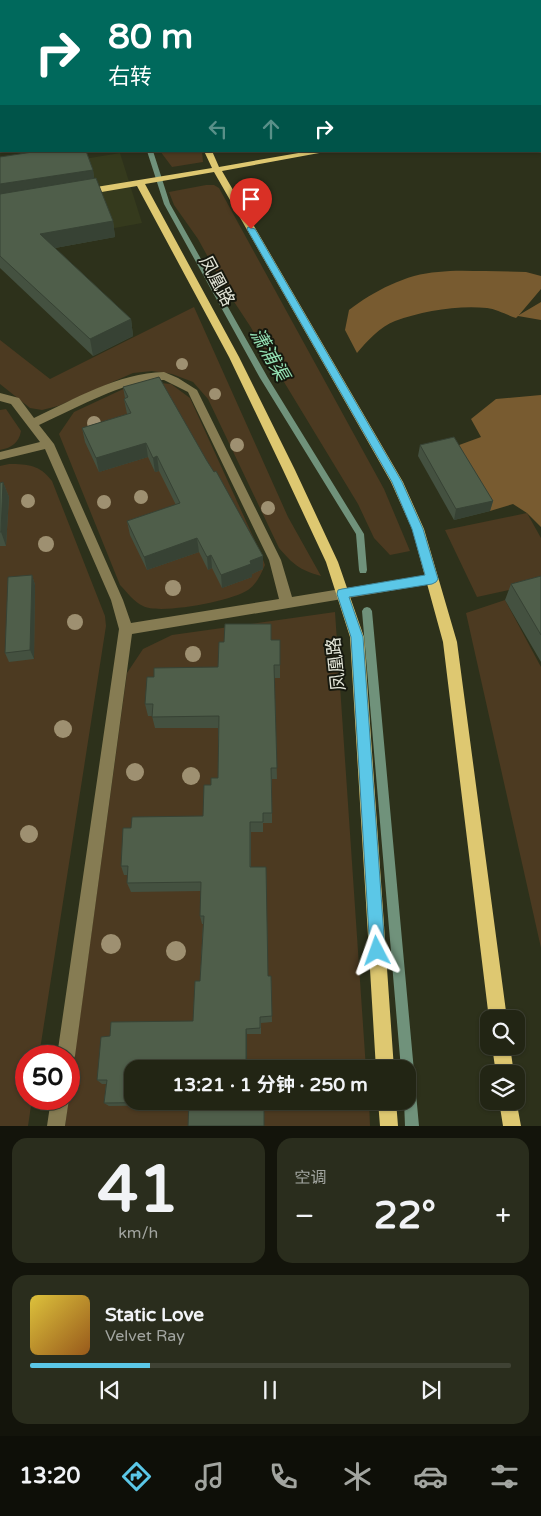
<!DOCTYPE html>
<html lang="zh">
<meta charset="utf-8">
<style>
body{margin:0;font-family:"Varela Round","Noto Sans SC",sans-serif;background:#2a2d1d;color:#f1f3f6;height:100vh;display:flex;flex-direction:column;font-size:19px;white-space:nowrap}
*{box-sizing:border-box;margin:0}
p{font-size:16px;color:#a2a5a0}
.icon{flex:none;width:28px;height:28px;fill:none;stroke:currentColor;stroke-width:2;stroke-linecap:round;stroke-linejoin:round}
.map{position:relative;height:1126px;overflow:hidden}
.details{display:flex;flex-direction:column;gap:12px;padding:12px;background:#13140b;flex:1}
.details>*{flex:none}
.guide{position:absolute;left:0px;top:0px;width:541px;height:152px;box-shadow:0 1px 4px #0004,0 0 0 1px #3f4234;background:#00695c;color:#fff;overflow:hidden}
.tools{position:absolute;left:480px;top:1010px;display:grid;gap:10px}
.tools a{display:grid;place-items:center;width:45px;height:45px;border-radius:10px;background:#222514;box-shadow:0 1px 4px #0004,0 0 0 1px #3f4234;font-size:25px}
.speed{position:absolute;left:15px;top:1045px;display:flex;gap:10px;font-size:25px;font-weight:700;text-align:center}
.speed>*{display:grid;place-content:center;width:65px;height:65px;border-radius:50%;background:#222514;box-shadow:0 1px 4px #0004,0 0 0 1px #3f4234;line-height:1}
.speed .limit{border:8px solid #d22;background:#fff;color:#111}
.pin{position:absolute;display:grid;place-items:center;width:42px;height:42px;color:#fff;margin:-51px -21px;border-radius:50% 50% 50% 0;rotate:-45deg;box-shadow:0 0 5px #0007}
.pin .icon{rotate:45deg}
.me{position:absolute;width:55px;margin:-28px;rotate:356deg;stroke-linejoin:round;filter:drop-shadow(0 0 4px #0008)}
.turn{display:flex;align-items:center;gap:18px;height:105px;padding:0 25px;font-size:22px}
.turn .icon{width:65px;height:65px;stroke-width:2.5}
.turn b{display:block;font-size:35px;line-height:42px}
.lanes{display:flex;align-items:center;height:48px;padding:0 25px;background:#0003;justify-content:center;gap:25px;direction:ltr}
.lanes .off{opacity:.35}
.big{font-size:38px;font-weight:700;line-height:1.1}
.details .widget{flex:1;display:flex;flex-direction:column;justify-content:center;gap:8px;min-width:0;padding:0 18px;border-radius:15px;background:#2a2d1d}
.details .dial{align-items:center;gap:0}
.dial b{font-size:65px;line-height:1}
.song{display:flex;align-items:center;gap:15px}
.cover{width:60px;height:60px;border-radius:8px;background:linear-gradient(135deg,hsl(50 70% 55%),hsl(30 70% 35%))}
.played{height:5px;border-radius:2px;background:linear-gradient(90deg,#5bc7e7 25%,#3f4234 25%)}
.keys{display:flex;justify-content:space-around;direction:ltr}
.heat{display:flex;justify-content:space-between;align-items:center;font-size:28px;direction:ltr}
.details .tiles{flex:1;display:grid;gap:12px;grid-template-columns:1fr 1fr}
.widget:last-child{grid-column:span 2}
.trip{position:absolute;left:124px;top:1060px;width:292px;height:50px;border-radius:15px;background:#222514;box-shadow:0 1px 4px #0004,0 0 0 1px #3f4234;font-weight:700;line-height:50px;text-align:center}
.menu{display:flex;height:80px;justify-content:space-around;align-items:center;background:#0e0f08;color:#a2a5a0}
.menu .icon{width:35px;height:35px}
.menu .selected{color:#5bc7e7}
.menu b{font-size:22px;color:#f1f3f6}
.map>svg:first-child{display:block}
</style>
<div class="map">
<svg width="541" height="1126" viewBox="0 0 541 1126">
<rect width="100%" height="100%" fill="#2d311b"/>
<path fill="#353a1d" d="M120,153L142,223L0,249V173Z"/>
<path fill="#4c3a21" d="M160,151H202L203,162L172,167Z
M206,185H214L219,188L384,489L410,551L390,555L374,538L358,504L250,326L225,288L198,239L174,205L169,192Z
M194,307L288,517L321,576C299,570 293,564 279,548L208,399L193,382L172,374L152,371L133,373L58,406L42,410L30,408L0,384V340L50,379Z
M149,382L171,384L190,398L261,554L265,565C261,574 256,585 248,590C232,601 159,615 143,606C134,602 127,592 120,585L59,434L74,412L134,384Z
M6,409L21,431C19,443 11,448 0,450V410Z
M9,464C28,464 40,465 52,481L105,616L106,626L39,1056H26V1099H32L28,1126H0V466Z
M527,513L541,538V583L477,597L445,530Z
M505,600L541,667V948L466,613Z
M335,612L366,1069H132V1101H369L370,1126H65L127,673L143,649L172,635Z"/>
<path fill="#785b30" d="M485,271L526,272L541,276V289L519,315L541,302V320L518,316L516,318C507,315 496,309 487,308C458,305 422,311 395,321C380,327 367,341 357,353L345,330L349,310C374,291 406,274 438,272C454,270 470,271 485,271Z
M541,395V527L527,513L513,504L490,511L451,448L481,437L471,419L496,399Z"/>
<path fill="#3e6f53" stroke="#70927b" d="M259,0H503L249,1Z"/>
<g fill="none" stroke-linecap="round" stroke-linejoin="round">
<path fill="#70927b" fill-rule="evenodd" d="M147,151H153L170,204L268,378L364,534L367,570L366,573H360L359,570L356,534L260,378L164,204Z
M367,607L370,608L372,611L419,1126H405L404,1101H408V1069H401L362,611L364,608Z"/>
<path fill="#867c53" fill-rule="evenodd" d="M523,0H530V1H524Z
M0,67H1V71H0Z
M164,372L178,378L197,390L281,560L292,597L432,574L436,575L438,579L436,583L432,584L132,634L75,1056L72,1062L69,1064V1056H57L119,629L111,600L45,449L0,460V452L40,442L11,404L0,401V393L19,398L34,418C75,399 118,373 164,372ZM151,380H164L188,392L269,560L279,599L131,623L123,600L54,444L39,425C76,408 111,388 151,380Z
M69,1098V1099L65,1126H47L51,1099Z"/>
<path fill="#dec871" fill-rule="evenodd" d="M204,0H210V1H204Z
M204,151H212L219,167L310,151H330L222,171L403,482L424,529L457,642L507,1019H489L443,642L412,529L391,482L214,172L145,184L239,357L295,470L338,562L364,637L394,1069H376L350,637L326,562L283,470L229,357L137,186L84,195L80,192L84,189L212,168Z
M492,1046H510L514,1074H496Z
M516,1099L521,1126H503L499,1101H516Z
M378,1101H396L398,1126H380Z"/>
</g>
<g fill="#9e9071">
<circle cx="182" cy="364" r="6"/>
<circle cx="215" cy="394" r="6"/>
<circle cx="94" cy="423" r="7"/>
<circle cx="237" cy="445" r="7"/>
<circle cx="141" cy="497" r="7"/>
<circle cx="28" cy="501" r="7"/>
<circle cx="104" cy="502" r="7"/>
<circle cx="268" cy="508" r="7"/>
<circle cx="46" cy="544" r="8"/>
<circle cx="173" cy="588" r="8"/>
<circle cx="75" cy="622" r="8"/>
<circle cx="193" cy="654" r="8"/>
<circle cx="63" cy="729" r="9"/>
<circle cx="135" cy="772" r="9"/>
<circle cx="191" cy="776" r="9"/>
<circle cx="29" cy="834" r="9"/>
<circle cx="111" cy="944" r="10"/>
<circle cx="176" cy="951" r="10"/>
</g>
<path fill="#445140" d="M1,77V144L0,143V78Z
M541,78V151L540,150V80Z
M0,157L93,170L94,178L113,221L115,237L55,248L131,319L133,336L93,356L0,268Z
M123,387L207,461L263,556V569L252,574V577L222,588L212,568L208,570L199,552L147,570L130,535L127,521L176,505L159,471L155,472L148,457L99,472L85,442L82,428L127,414L124,399L125,398Z
M420,445L493,501L490,511L454,520L418,456Z
M3,482L9,497L6,546H0V483Z
M32,575L35,585L34,659L9,662L5,653Z
M541,576V662L505,600L511,584Z
M271,640L280,665V678H274L277,779H272V823H263V832H251V867L268,976H271L272,1022L261,1023V1034H247V1069H132L264,1101L189,1105L109,1106L104,1103L106,1084H102L97,1080L110,1036L193,1021L200,981L203,924H202L200,916L201,891L131,892L127,883L128,875H124L121,866L131,828L203,816L211,785L218,778V728H155L152,716H148L145,704L154,677L218,667L224,642Z"/>
<path fill="#374234" d="M93,170L95,185L0,201V184Z
M113,221L115,237L44,250L40,234Z
M131,319L133,336L93,356L90,339Z
M146,443L148,457L99,472L96,458Z
M157,456L159,471L155,472L153,458Z
M3,482L9,497L6,546L1,532Z
M493,501L490,511L454,520L456,509Z
M197,538L199,552L147,570L144,557Z
M211,555L212,568L208,570L207,557Z
M263,556V569L252,574V577L222,588L221,575L250,561Z
M32,575L35,585L34,659L30,650Z
M246,1029L247,1034V1069H246Z"/>
<path fill="#4f5e4a" stroke="#374234" d="M28,0H128V1H29Z
M1,77V135L0,134V78Z
M541,78V127L540,126V80Z
M39,151H86L93,170L0,184V157Z
M96,178L113,221L40,234L131,319L90,339L0,256V194Z
M159,377L207,461L214,472L216,471L263,556L250,561L251,564L221,575L211,555L207,557L197,538L144,557L127,521L180,503L157,456L153,458L146,443L96,458L82,428L131,413L124,399L128,397L123,387Z
M454,437L493,501L456,509L420,445Z
M3,482L1,532H0V483Z
M32,575L30,650L5,653L8,577Z
M541,576V635L511,584Z
M225,624H271V640H280V665H274L277,768H271L272,813H263V822H250V867H266L268,976H271L272,1016L260,1017V1028L246,1029V1069H132V1101H264V1126H188L189,1102L104,1103L107,1080H97L101,1037L110,1036L111,1022L193,1021L195,981H200L204,916H200L201,882L127,883L128,866H121L123,828H131L132,817L203,816L204,785H211V778H218L219,716L152,717L153,704H145L147,677H154V668L218,667L219,642H224Z"/>
<path fill="#5bc7e7" stroke="#3b8196" d="M248,227L255,229L402,482L423,529L438,579L436,582L432,584L349,597L363,637L385,951L383,956L377,959L372,956L370,951L351,637L337,594L338,590L342,589L425,575L412,529L392,482L247,229Z"/>
<g text-anchor="middle" stroke-width="4" stroke-linejoin="round" paint-order="stroke">
<g font-size="18" fill="#e3e5d8" stroke="#16180e">
<text transform="translate(217 281) rotate(62)" y="6">凤凰路</text>
<text transform="translate(336 664) rotate(-96)" y="6">凤凰路</text>
</g>
<g font-size="19" font-style="italic" fill="#93e1b3" stroke="#16180e">
<text transform="translate(270 354) rotate(60)" y="7">潇浦渠</text>
</g>
</g>
</svg>
<div class="tools">
<a><svg class="icon" aria-label="search" viewBox="0 0 24 24"><circle cx="10" cy="10" r="6"/><path d="M15 15l6 6"/></svg></a>
<a><svg class="icon" aria-label="layers" viewBox="0 0 24 24"><path d="M12 4l9 5-9 5-9-5zM3 14l9 5 9-5"/></svg></a>
</div>
<div class="speed"><div class="limit">50</div></div>
<div class="pin" style="left:251px;top:229px;background:#d93025"><svg class="icon" aria-label="arrive" viewBox="0 0 24 24"><path d="M6 21V4h12l-3 4 3 4H6"/></svg></div>
<svg class="me" style="left:377px;top:951px" viewBox="-20 -20 40 40"><path d="M0-17L14 15 0 8-14 15z" fill="#5bc7e7" stroke="#fff" stroke-width="4"/></svg>
<div class="trip">13:21 · 1 分钟 · 250 m</div>
<div class="guide">
<div class="turn"><svg class="icon" aria-label="right" viewBox="0 0 24 24"><path d="M7 20v-9h11M14 6l5 5-5 5"/></svg><div><b>80 m</b>右转</div></div>
<div class="lanes"><svg class="icon off" aria-label="left" viewBox="0 0 24 24"><path d="M17 20v-9H6M10 6l-5 5 5 5"/></svg><svg class="icon off" aria-label="ahead" viewBox="0 0 24 24"><path d="M12 20V5M6 11l6-6 6 6"/></svg><svg class="icon" aria-label="right" viewBox="0 0 24 24"><path d="M7 20v-9h11M14 6l5 5-5 5"/></svg></div>
</div>
</div>
<section class="details">
<div class="tiles">
<div class="widget dial"><b>41</b><p>km/h</p></div>
<div class="widget"><p>空调</p>
<div class="heat"><a>−</a><b class="big">22°</b><a>+</a></div>
</div>
<div class="widget">
<div class="song"><i class="cover"></i><div><b>Static Love</b><p>Velvet Ray</p></div></div>
<div class="played"></div>
<div class="keys"><svg class="icon" aria-label="previous" viewBox="0 0 24 24"><path d="M18 5L8 12l10 7zM5 5v14"/></svg><svg class="icon" aria-label="pause" viewBox="0 0 24 24"><path d="M8 5v14M16 5v14"/></svg><svg class="icon" aria-label="next" viewBox="0 0 24 24"><path d="M6 5l10 7-10 7zM19 5v14"/></svg></div>
</div>
</div>
</section>
<nav class="menu">
<b>13:20</b>
<svg class="icon selected" aria-label="directions" viewBox="0 0 24 24"><path d="M12 3l9 9-9 9-9-9zM9 14v-3h6M13 9l2 2-2 2"/></svg>
<svg class="icon" aria-label="music" viewBox="0 0 24 24"><path d="M9 18V5l10-2v13"/><circle cx="6" cy="18" r="3"/><circle cx="16" cy="16" r="3"/></svg>
<svg class="icon" aria-label="phone" viewBox="0 0 24 24"><path d="M5 4h4l2 5-3 2q2 4 5 5l2-3 5 2v4C11 20 4 13 5 4z"/></svg>
<svg class="icon" aria-label="climate" viewBox="0 0 24 24"><path d="M12 3v18M4 7l16 10M4 17L20 7"/></svg>
<svg class="icon" aria-label="car" viewBox="0 0 24 24"><path d="M5 17H2v-5l4-1 3-4h7l3 4 3 1v5h-3M9 17h6M6 11h13"/><circle cx="7" cy="17" r="2"/><circle cx="17" cy="17" r="2"/></svg>
<svg class="icon" aria-label="filters" viewBox="0 0 24 24"><path d="M4 7h16M4 17h16"/><circle cx="9" cy="7" r="2"/><circle cx="15" cy="17" r="2"/></svg>
</nav>
